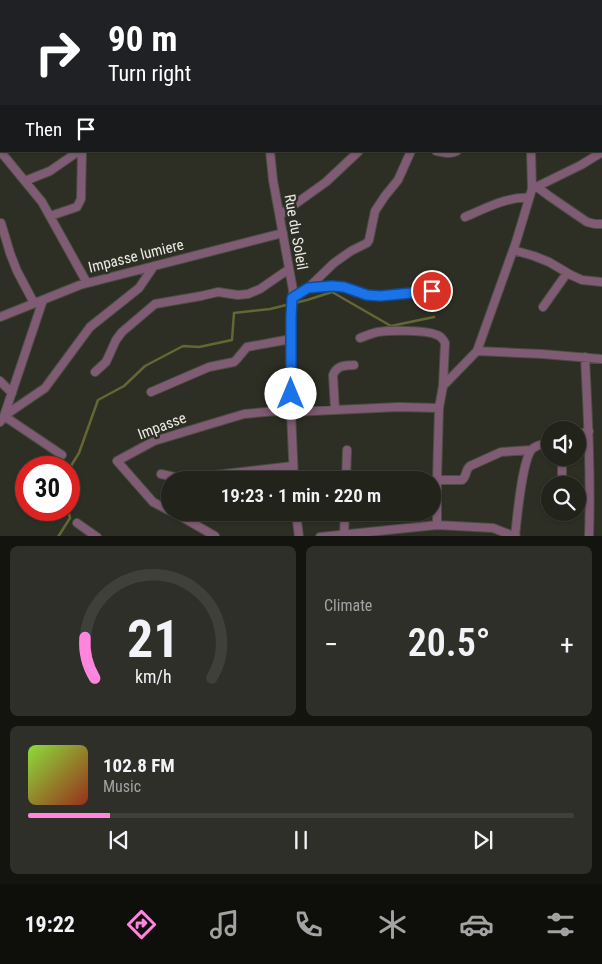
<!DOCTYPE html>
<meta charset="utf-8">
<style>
body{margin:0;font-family:"Roboto Condensed",sans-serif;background:#2e2f28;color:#f1f3f6;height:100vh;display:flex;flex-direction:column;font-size:19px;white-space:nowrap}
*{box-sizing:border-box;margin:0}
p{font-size:16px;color:#a2a4a3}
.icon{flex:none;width:28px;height:28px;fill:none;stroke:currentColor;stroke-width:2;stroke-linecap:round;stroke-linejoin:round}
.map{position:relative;height:536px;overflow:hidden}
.drawer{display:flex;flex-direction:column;gap:10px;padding:10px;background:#13130f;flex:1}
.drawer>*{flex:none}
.top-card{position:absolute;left:0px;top:0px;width:602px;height:152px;box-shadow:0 1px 4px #0004,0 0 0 1px #3f403a;background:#202124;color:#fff;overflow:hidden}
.tools{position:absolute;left:541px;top:421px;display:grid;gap:10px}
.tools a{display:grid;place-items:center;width:45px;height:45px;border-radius:50%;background:#22231b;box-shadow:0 1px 4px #0004,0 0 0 1px #3f403a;font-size:25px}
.speed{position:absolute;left:15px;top:456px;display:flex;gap:10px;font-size:25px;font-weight:700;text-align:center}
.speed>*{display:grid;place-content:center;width:65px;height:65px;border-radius:50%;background:#22231b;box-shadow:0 1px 4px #0004,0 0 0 1px #3f403a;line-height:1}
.speed .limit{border:8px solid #d22;background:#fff;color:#111}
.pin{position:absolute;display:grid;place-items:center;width:42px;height:42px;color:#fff;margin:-21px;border:2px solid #fff;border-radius:50%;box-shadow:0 1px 5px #0007}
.me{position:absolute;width:55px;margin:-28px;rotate:0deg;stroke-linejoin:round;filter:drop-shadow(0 0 4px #0008)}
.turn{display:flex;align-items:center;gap:18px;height:105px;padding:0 25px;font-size:22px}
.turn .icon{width:65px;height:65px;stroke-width:2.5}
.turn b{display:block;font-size:35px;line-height:42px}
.then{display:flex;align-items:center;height:48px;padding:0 25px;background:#0003;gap:10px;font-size:19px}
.big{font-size:38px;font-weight:600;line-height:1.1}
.drawer .card{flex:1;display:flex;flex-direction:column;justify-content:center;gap:8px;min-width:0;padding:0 18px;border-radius:8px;background:#2e2f28}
.drawer .dial{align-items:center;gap:0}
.dial svg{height:130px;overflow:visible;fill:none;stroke:#3f403a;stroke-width:7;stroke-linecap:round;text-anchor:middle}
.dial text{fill:#f1f3f6;stroke:none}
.song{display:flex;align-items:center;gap:15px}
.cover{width:60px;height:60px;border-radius:8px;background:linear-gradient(135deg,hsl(90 70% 55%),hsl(10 70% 35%))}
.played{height:5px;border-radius:2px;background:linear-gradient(90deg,#ff85df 15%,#3f403a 15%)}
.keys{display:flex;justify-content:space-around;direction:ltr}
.heat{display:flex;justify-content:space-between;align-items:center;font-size:28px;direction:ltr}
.drawer .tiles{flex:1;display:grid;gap:10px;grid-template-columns:1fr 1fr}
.card:last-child{grid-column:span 2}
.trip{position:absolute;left:161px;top:471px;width:280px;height:50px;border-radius:25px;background:#22231b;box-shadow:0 1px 4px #0004,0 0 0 1px #3f403a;font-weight:600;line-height:50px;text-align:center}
.tab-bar{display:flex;height:80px;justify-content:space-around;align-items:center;background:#0e0e0b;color:#a2a4a3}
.tab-bar .icon{width:35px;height:35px}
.tab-bar .active{color:#ff85df}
.tab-bar b{font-size:22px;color:#f1f3f6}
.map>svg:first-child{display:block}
</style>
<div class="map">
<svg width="602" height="537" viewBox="0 0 602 537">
<rect width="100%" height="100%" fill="#2e2f24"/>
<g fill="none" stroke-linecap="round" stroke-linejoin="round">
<path stroke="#646634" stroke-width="2.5" d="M69,469L79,453L98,400L124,386L145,366L183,346L199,347L232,340L234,313L270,309L307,300L332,292L391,326L434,317
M58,537L70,518L68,510"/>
<defs>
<path id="minor" d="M249,0V1
M507,0L508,1
M55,1L56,0
M348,1L350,0
M432,1V0
M562,1L563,0
M0,46H1
M601,98H602
M0,151L42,202L87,283
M270,151L273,180L293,290L291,317V412L294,480
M436,151C443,152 450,155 457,151
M25,181L50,171L79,151
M537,187L549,196L587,222L595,224H602
M532,189L581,165L602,152
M280,215L326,182L359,151
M50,216L77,207L81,199L82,151
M465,217C484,209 508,196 529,198
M1,223L10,253L17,271L34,303
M513,250L534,256L549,262L571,275L582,280L602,282
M308,288L332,286L344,287L367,295L381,296L432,291
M292,297L308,288L334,263L351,251L367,243L369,240L375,211L385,196L398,180L411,151
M43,300L4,416L45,388L90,327L139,288L154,266
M543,307L567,273
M0,317L80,285L283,233
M360,338C366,336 372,333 378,332C390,330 427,330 437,335C441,336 443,339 445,343L443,386
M477,351L542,354L602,359
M585,357C588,417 591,477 589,537
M95,372L106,362L116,340L122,332L155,304L201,296L218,292L238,295L248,294L260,289L289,269
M0,381L12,393
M151,392L209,367L234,362L237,359L247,347L291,339
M335,410L333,375C337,365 344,366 354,365
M0,422L4,416L62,455
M578,434L589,431
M161,474L179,478H189L293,466
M346,480L347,450
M437,480H462C467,476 465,470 470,466L501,452L531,450
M562,485V458
M170,511L153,502L117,461L154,441L244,414L277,411L291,412L399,407L439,408
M173,512L215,536
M296,512L299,537
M77,523L97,537
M437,525V480L439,408L443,386L477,351L516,242L532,189L531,151
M344,534L345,512
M515,536C517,519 522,460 532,449C536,445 544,444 550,442
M320,537L437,525L493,528L516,537"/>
</defs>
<use href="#minor" stroke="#4c4d43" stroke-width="10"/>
<use href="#minor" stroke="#7f5b74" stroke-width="8"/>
</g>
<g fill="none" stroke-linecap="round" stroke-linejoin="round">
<defs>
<path id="route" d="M291,394V317L292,298L308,288L332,286L344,287L367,295L380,296L432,291"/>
</defs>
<use href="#route" stroke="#114b97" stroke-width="12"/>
<use href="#route" stroke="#1a73e8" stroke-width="9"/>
</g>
<g text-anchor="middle" stroke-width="5" stroke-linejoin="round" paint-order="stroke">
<g font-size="15" fill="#eaebe4" stroke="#2e2f24">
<text transform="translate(296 232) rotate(80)" y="5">Rue du Soleil</text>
<text transform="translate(136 256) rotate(-14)" y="5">Impasse lumiere</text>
<text transform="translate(162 426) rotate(-21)" y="5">Impasse</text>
</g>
</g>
</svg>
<div class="tools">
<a><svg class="icon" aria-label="sound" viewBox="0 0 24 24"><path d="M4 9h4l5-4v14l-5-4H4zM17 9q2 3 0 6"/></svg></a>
<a><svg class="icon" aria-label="search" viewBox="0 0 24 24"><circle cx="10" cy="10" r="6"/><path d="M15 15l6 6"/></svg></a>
</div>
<div class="speed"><div class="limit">30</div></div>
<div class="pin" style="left:432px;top:291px;background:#d93025"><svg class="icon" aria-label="arrive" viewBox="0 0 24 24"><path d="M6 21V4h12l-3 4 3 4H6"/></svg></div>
<svg class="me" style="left:291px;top:394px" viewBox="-20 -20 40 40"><circle r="19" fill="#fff"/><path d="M0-13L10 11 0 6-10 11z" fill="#1a73e8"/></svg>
<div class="trip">19:23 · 1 min · 220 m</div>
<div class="top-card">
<div class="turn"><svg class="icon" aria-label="right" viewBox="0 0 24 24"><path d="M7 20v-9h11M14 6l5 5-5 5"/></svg><div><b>90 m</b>Turn right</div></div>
<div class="then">Then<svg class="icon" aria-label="arrive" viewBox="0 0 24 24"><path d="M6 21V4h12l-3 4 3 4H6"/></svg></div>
</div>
</div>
<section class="drawer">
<div class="tiles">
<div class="card dial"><svg viewBox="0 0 100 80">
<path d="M14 69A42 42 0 1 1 86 69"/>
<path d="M14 69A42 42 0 0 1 8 44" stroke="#ff85df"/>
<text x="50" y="56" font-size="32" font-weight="700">21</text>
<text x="50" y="72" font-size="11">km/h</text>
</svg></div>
<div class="card"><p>Climate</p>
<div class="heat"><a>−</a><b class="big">20.5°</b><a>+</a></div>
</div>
<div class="card">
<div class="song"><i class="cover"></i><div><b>102.8 FM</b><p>Music</p></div></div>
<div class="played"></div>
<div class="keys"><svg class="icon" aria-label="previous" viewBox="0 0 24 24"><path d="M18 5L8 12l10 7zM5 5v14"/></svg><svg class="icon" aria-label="pause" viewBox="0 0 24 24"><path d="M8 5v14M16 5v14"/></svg><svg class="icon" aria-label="next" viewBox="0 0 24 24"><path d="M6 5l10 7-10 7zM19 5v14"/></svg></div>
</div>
</div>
</section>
<nav class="tab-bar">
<b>19:22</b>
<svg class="icon active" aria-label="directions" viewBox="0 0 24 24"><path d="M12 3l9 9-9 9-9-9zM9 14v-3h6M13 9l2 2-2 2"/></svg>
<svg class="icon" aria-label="music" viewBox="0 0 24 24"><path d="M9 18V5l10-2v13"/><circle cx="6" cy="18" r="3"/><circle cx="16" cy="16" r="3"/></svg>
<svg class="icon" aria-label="phone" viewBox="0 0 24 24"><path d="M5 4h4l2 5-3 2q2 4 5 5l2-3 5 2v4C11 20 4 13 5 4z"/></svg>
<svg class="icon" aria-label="climate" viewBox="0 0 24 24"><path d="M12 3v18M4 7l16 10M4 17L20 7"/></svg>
<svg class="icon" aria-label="car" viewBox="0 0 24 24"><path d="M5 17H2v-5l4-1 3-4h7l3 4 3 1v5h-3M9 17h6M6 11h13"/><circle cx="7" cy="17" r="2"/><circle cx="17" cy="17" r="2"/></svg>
<svg class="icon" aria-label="filters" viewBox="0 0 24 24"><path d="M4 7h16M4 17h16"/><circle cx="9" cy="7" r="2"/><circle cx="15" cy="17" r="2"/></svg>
</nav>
